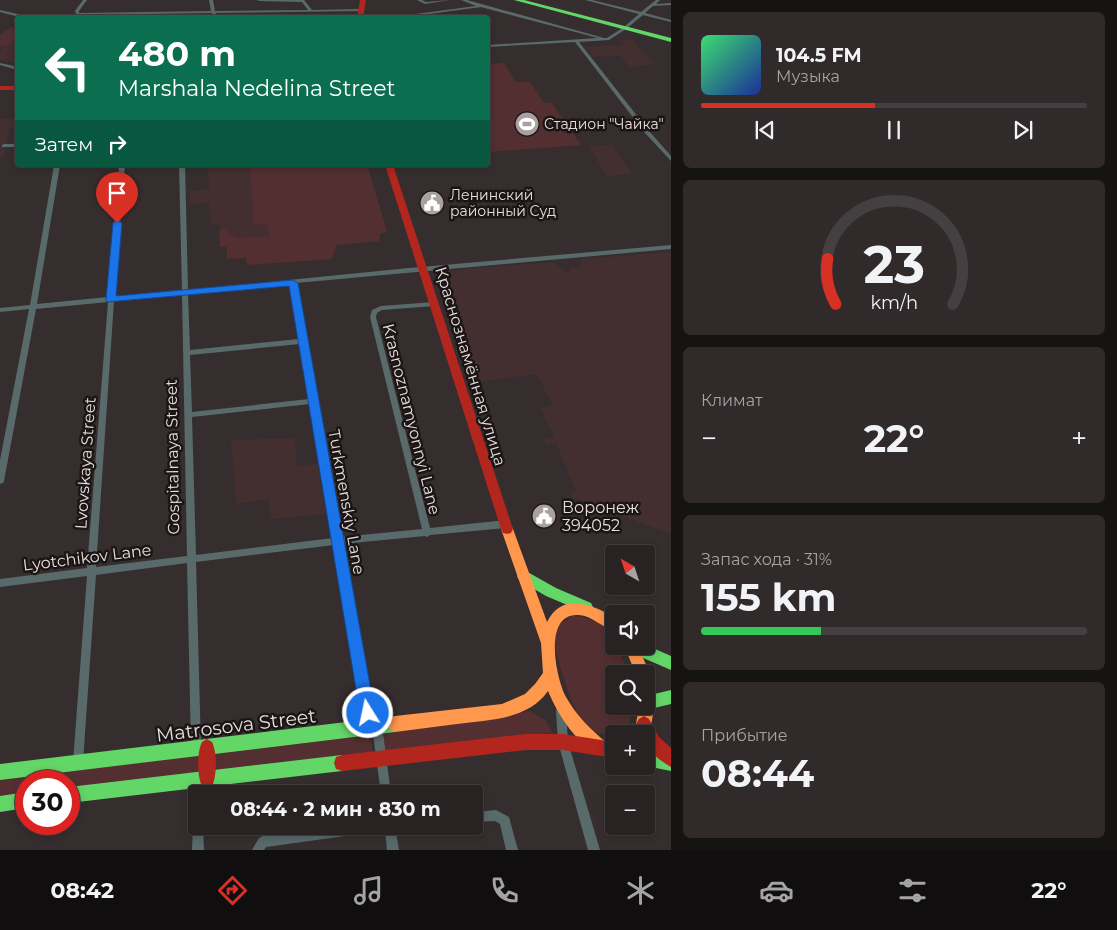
<!DOCTYPE html>
<html lang="ru">
<meta charset="utf-8">
<style>
body{margin:0;font-family:Montserrat,sans-serif;background:#302a2a;color:#f1f3f6;height:100vh;display:flex;flex-direction:column;font-size:19px;white-space:nowrap}
*{box-sizing:border-box;margin:0}
p{font-size:16px;color:#a5a4a5}
.icon{flex:none;width:28px;height:28px;fill:none;stroke:currentColor;stroke-width:2;stroke-linecap:round;stroke-linejoin:round}
.map{position:relative;flex:1;overflow:hidden}
.drawer{display:flex;flex-direction:column;gap:12px;padding:12px;background:#161313;width:446px}
.drawer>*{flex:none}
.hud{position:absolute;left:15px;top:15px;width:475px;height:152px;border-radius:5px;box-shadow:0 2px 8px #0003,0 0 0 1px #443f40;background:#0b6e4f;color:#fff;overflow:hidden}
.needle{width:32px;rotate:321deg}
.fabs{position:absolute;left:605px;top:545px;display:grid;gap:10px}
.fabs a{display:grid;place-items:center;width:50px;height:50px;border-radius:5px;background:#282222;box-shadow:0 2px 8px #0003,0 0 0 1px #443f40;font-size:25px}
.speed{position:absolute;left:15px;top:770px;display:flex;gap:10px;font-size:25px;font-weight:700;text-align:center}
.speed>*{display:grid;place-content:center;width:65px;height:65px;border-radius:50%;background:#282222;box-shadow:0 2px 8px #0003,0 0 0 1px #443f40;line-height:1}
.speed .limit{border:8px solid #d22;background:#fff;color:#111}
.pin{position:absolute;display:grid;place-items:center;width:42px;height:42px;color:#fff;margin:-51px -21px;border-radius:50% 50% 50% 0;rotate:-45deg;box-shadow:0 0 5px #0007}
.pin .icon{rotate:45deg}
.me{position:absolute;width:55px;margin:-28px;rotate:350deg;stroke-linejoin:round;filter:drop-shadow(0 0 4px #0008)}
.turn{display:flex;align-items:center;gap:18px;height:105px;padding:0 20px;font-size:22px}
.turn .icon{width:65px;height:65px;stroke-width:2.5}
.turn b{display:block;font-size:35px;line-height:42px}
.then{display:flex;align-items:center;height:48px;padding:0 20px;background:#0003;gap:10px;font-size:19px}
.big{font-size:38px;font-weight:700;line-height:1.1}
.drawer .widget{flex:1;display:flex;flex-direction:column;justify-content:center;gap:8px;min-width:0;padding:0 18px;border-radius:8px;background:#302a2a}
.drawer .dial{align-items:center;gap:0}
.dial svg{height:130px;overflow:visible;fill:none;stroke:#443f40;stroke-width:7;stroke-linecap:round;text-anchor:middle}
.dial text{fill:#f1f3f6;stroke:none}
.song{display:flex;align-items:center;gap:15px}
.cover{width:60px;height:60px;border-radius:8px;background:linear-gradient(135deg,hsl(140 70% 55%),hsl(230 70% 35%))}
.played{height:5px;border-radius:2px;background:linear-gradient(90deg,#d93025 45%,#443f40 45%)}
.keys{display:flex;justify-content:space-around;direction:ltr}
.heat{display:flex;justify-content:space-between;align-items:center;font-size:28px;direction:ltr}
.charge{height:8px;border-radius:4px;background:linear-gradient(90deg,#34c759 31%,#443f40 0)}
.trip{position:absolute;left:188px;top:785px;width:295px;height:50px;border-radius:5px;background:#282222;box-shadow:0 2px 8px #0003,0 0 0 1px #443f40;font-weight:700;line-height:50px;text-align:center}
.dock{display:flex;height:80px;justify-content:space-around;align-items:center;background:#100e0e;color:#a5a4a5}
.dock .icon{width:35px;height:35px}
.dock .on{color:#d93025}
.dock b{font-size:22px;color:#f1f3f6}
main{display:flex;flex:1;min-height:0}
.map>svg:first-child{display:block}
</style>
<main>
<div class="map">
<svg width="671" height="850" viewBox="0 0 671 850">
<rect width="100%" height="100%" fill="#362e2e"/>
<path fill="#432f30" d="M10,27H17V62L0,60V51L3,48L0,47V35Z
M632,40L655,64L629,67L621,56L593,57L585,47L624,45L621,41Z
M17,118V127L10,129L3,157L0,158V119Z
M613,145L632,174L607,176L589,146Z
M367,165L387,231L380,234L379,241L336,245L332,259L247,265L246,258L227,259V247H220V225L210,224L209,203L190,204V191L210,189L207,166Z
M671,252V534L579,500L578,499H573L570,493L576,492L556,443L546,444L544,439L554,437L540,408L553,406L537,374L470,383L434,272L553,262L565,272H570L569,268L580,267L581,259Z
M295,438L297,466L317,464L326,514L271,519L269,499L236,504L231,440Z"/>
<path fill="#532f31" d="M11,27L17,28V37L7,46L0,45V36Z
M504,63L516,82H530L544,103H552L581,145L488,152V64Z
M250,165H367L387,231L380,234L379,241L336,245L332,259L247,265L246,258L227,259V247H220L219,230H226L236,238L269,237L268,225L254,224Z
M572,616C590,617 614,625 614,646H618L628,674H614V706H630C630,714 632,731 622,734C619,734 617,733 614,734C581,741 569,694 561,669C558,658 552,644 556,632C558,624 566,620 572,616Z
M530,711L545,720L553,733L385,752L382,729L506,715Z
M370,731L373,753L215,772L214,750Z
M199,753L198,774L69,789V781H26V794L0,797V777Z"/>
<g fill="none" stroke-linecap="round" stroke-linejoin="round">
<path fill="#596a6a" fill-rule="evenodd" d="M83,0H87L79,11V13L211,11L209,0H213L215,11L308,10L302,2L259,1L257,0H304L312,10L362,9L364,10L362,11L216,13L217,18H213L212,13L80,15L79,17H77L75,11Z
M417,0H422L426,2L450,0L425,4Z
M461,0H467L604,38H607L624,27L639,14L585,0H592L641,12L656,0H660L656,4L671,3V5L653,6L645,13L671,20V22L643,15L626,29L609,40L579,42L649,131L671,156V161L645,133L575,42L488,47V45L598,38L481,7L400,18H385L476,6Z
M0,10L31,17L33,18H23L0,12Z
M0,63L18,67V70L0,65Z
M4,144H18V147H2V145Z
M54,165H60L37,304L108,297L119,165H125L114,297L182,290L179,165H185L188,290L409,268L671,245V249L296,283L306,339L307,341V342L341,537L422,529L370,317L372,310L381,306L434,302L437,304L434,306L382,310L377,313L376,317L430,528L506,520L509,521L510,524L509,527L506,528L430,535L427,537L425,536L342,544L372,711L382,725L391,794H381L372,727L362,713L334,545L196,562L201,748L200,752L196,753L192,752L191,748L187,563L96,575L83,762L82,766L78,767L74,766L73,762L87,576L0,587V579L87,568L108,302L36,309L4,481L3,483L0,484V460L29,309L0,312V308L30,305ZM290,284L299,339L190,350L188,294ZM182,294L187,556L96,567L114,301ZM300,344L309,399L192,412L190,355ZM310,404L333,538L196,555L192,417Z
M561,706L565,707L566,711L568,742L600,850H588L558,742L556,711L557,707Z
M496,810L509,817L518,850H506L500,824L495,821L474,822V812Z
M196,821V826H203L204,850H192L193,826L194,822Z
M339,826H395L399,850H387L385,830L381,831L266,847L264,850H252L259,838L263,836Z"/>
<path fill="#63d668" fill-rule="evenodd" d="M514,0H524L671,38V42Z
M524,570L556,588L591,603L593,607L591,611L586,613L546,596L519,580L517,576L519,572Z
M646,645L671,656V670L627,651L625,646Z
M671,690V704L646,710L641,708L640,706H646V696Z
M395,716L400,719L403,724L400,729L395,732L0,780V764Z
M646,750L671,755V771L646,766Z
M342,755L348,757L350,763L348,769L342,771L69,803V787Z
M26,792V808L0,812V796Z"/>
<path fill="#ff974d" fill-rule="evenodd" d="M507,524L511,525L513,529L547,622C562,592 591,604 614,617V631C602,627 592,616 579,615C542,612 556,679 566,697C576,715 591,730 607,743L610,748L607,753L602,756C577,745 558,715 548,691C528,720 488,720 457,724C436,727 416,729 395,732L390,729L387,724L390,719L395,716L502,704L525,694L535,684L543,673L541,643L501,529L503,525Z
M624,646H638L650,674L648,679L646,680V674H636Z
M646,699L651,701C656,712 651,726 646,737V734H632L636,724L639,706H646Z"/>
<path fill="#b3261e" fill-rule="evenodd" d="M360,0H366L363,18H357Z
M0,86H18V90H0Z
M385,165H393L513,529L511,533L507,534L503,533L501,529Z
M644,716L649,719L659,737L671,748V767C663,763 648,751 646,743C646,740 646,737 646,734H641L636,724L639,719Z
M526,734H563L614,742V758L563,750H526L342,771L336,769L334,763L336,757L342,755Z
M207,739L212,742C217,752 217,773 213,784L207,786L201,784C197,773 197,752 202,742Z"/>
</g>
<path fill="#1a73e8" stroke="#114b97" d="M117,220L122,223L116,296L293,280L298,283L375,713L373,718L368,720L362,718L360,713L289,286L107,302L106,300L113,223Z"/>
<defs>
<symbol id="stadium-disc" viewBox="-11 -11 22 22"><circle r="9.5" fill="#aaa0a0" stroke="#1c1515"/><path d="M0-5a6.5 5 0 1 0 0 10a6.5 5 0 1 0 0-10ZM-3.5-1.8h7v3.6h-7Z" fill="#fff"/></symbol>
<symbol id="civic-disc" viewBox="-11 -11 22 22"><circle r="9.5" fill="#aaa0a0" stroke="#1c1515"/><path d="M-.6-6.5H3V-4.5H.6V-3L4-1V1h2V6H-6V1h2V-1L-.6-3ZM-1.2 2.5V6h2.4V2.5Z" fill="#fff"/></symbol>
</defs>
<g fill-rule="evenodd">
<use href="#stadium-disc" x="513" y="110" width="28" height="28"/>
<use href="#civic-disc" x="418" y="189" width="28" height="28"/>
<use href="#civic-disc" x="530" y="502" width="28" height="28"/>
</g>
<g text-anchor="middle" stroke-width="5" stroke-linejoin="round" paint-order="stroke">
<g font-size="14" fill="#e8dddd" stroke="#1c1515" text-anchor="start">
<text x="544" y="129">Стадион "Чайка"</text>
<text x="450" y="200">Ленинский<tspan x="450" dy="16">районный Суд</tspan></text>
</g>
<g font-size="16" fill="#e8dddd" stroke="#1c1515">
<text transform="translate(471 366) rotate(73)" y="6">Краснознамённая улица</text>
<text transform="translate(412 419) rotate(76)" y="6">Krasnoznamyonnyi Lane</text>
<text transform="translate(172 457) rotate(-91)" y="6">Gospitalnaya Street</text>
<text transform="translate(85 463) rotate(-86)" y="6">Lvovskaya Street</text>
<text transform="translate(347 502) rotate(80)" y="6">Turkmenskiy Lane</text>
<text transform="translate(87 557) rotate(-7)" y="6">Lyotchikov Lane</text>
</g>
<g font-size="16" fill="#e8dddd" stroke="#1c1515" text-anchor="start">
<text x="562" y="513">Воронеж<tspan x="562" dy="18">394052</tspan></text>
</g>
<g font-size="19" fill="#e8dddd" stroke="#1c1515">
<text transform="translate(236 725) rotate(-7)" y="7">Matrosova Street</text>
</g>
</g>
</svg>
<div class="fabs">
<a><svg class="needle" viewBox="-14 -14 28 28"><path d="M0-13l5 13h-10z" fill="#e53935"/><path d="M0 13l5-13h-10z" fill="#a5a4a5"/></svg></a>
<a><svg class="icon" aria-label="sound" viewBox="0 0 24 24"><path d="M4 9h4l5-4v14l-5-4H4zM17 9q2 3 0 6"/></svg></a>
<a><svg class="icon" aria-label="search" viewBox="0 0 24 24"><circle cx="10" cy="10" r="6"/><path d="M15 15l6 6"/></svg></a>
<a>+</a>
<a>−</a>
</div>
<div class="speed"><div class="limit">30</div></div>
<div class="pin" style="left:117px;top:223px;background:#d93025"><svg class="icon" aria-label="arrive" viewBox="0 0 24 24"><path d="M6 21V4h12l-3 4 3 4H6"/></svg></div>
<svg class="me" style="left:368px;top:713px" viewBox="-20 -20 40 40"><circle r="17" fill="#1a73e8" stroke="#fff" stroke-width="3"/><path d="M0-11L8 9 0 5-8 9z" fill="#fff"/></svg>
<div class="trip">08:44 · 2 мин · 830 m</div>
<div class="hud">
<div class="turn"><svg class="icon" aria-label="left" viewBox="0 0 24 24"><path d="M17 20v-9H6M10 6l-5 5 5 5"/></svg><div><b>480 m</b>Marshala Nedelina Street</div></div>
<div class="then">Затем<svg class="icon" aria-label="right" viewBox="0 0 24 24"><path d="M7 20v-9h11M14 6l5 5-5 5"/></svg></div>
</div>
</div>
<section class="drawer">
<div class="widget">
<div class="song"><i class="cover"></i><div><b>104.5 FM</b><p>Музыка</p></div></div>
<div class="played"></div>
<div class="keys"><svg class="icon" aria-label="previous" viewBox="0 0 24 24"><path d="M18 5L8 12l10 7zM5 5v14"/></svg><svg class="icon" aria-label="pause" viewBox="0 0 24 24"><path d="M8 5v14M16 5v14"/></svg><svg class="icon" aria-label="next" viewBox="0 0 24 24"><path d="M6 5l10 7-10 7zM19 5v14"/></svg></div>
</div>
<div class="widget dial"><svg viewBox="0 0 100 80">
<path d="M14 69A42 42 0 1 1 86 69"/>
<path d="M14 69A42 42 0 0 1 9 41" stroke="#d93025"/>
<text x="50" y="56" font-size="32" font-weight="700">23</text>
<text x="50" y="72" font-size="11">km/h</text>
</svg></div>
<div class="widget"><p>Климат</p>
<div class="heat"><a>−</a><b class="big">22°</b><a>+</a></div>
</div>
<div class="widget"><p>Запас хода · 31%</p><b class="big">155 km</b><div class="charge"></div></div>
<div class="widget"><p>Прибытие</p><b class="big">08:44</b></div>
</section>
</main>
<nav class="dock">
<b>08:42</b>
<svg class="icon on" aria-label="directions" viewBox="0 0 24 24"><path d="M12 3l9 9-9 9-9-9zM9 14v-3h6M13 9l2 2-2 2"/></svg>
<svg class="icon" aria-label="music" viewBox="0 0 24 24"><path d="M9 18V5l10-2v13"/><circle cx="6" cy="18" r="3"/><circle cx="16" cy="16" r="3"/></svg>
<svg class="icon" aria-label="phone" viewBox="0 0 24 24"><path d="M5 4h4l2 5-3 2q2 4 5 5l2-3 5 2v4C11 20 4 13 5 4z"/></svg>
<svg class="icon" aria-label="climate" viewBox="0 0 24 24"><path d="M12 3v18M4 7l16 10M4 17L20 7"/></svg>
<svg class="icon" aria-label="car" viewBox="0 0 24 24"><path d="M5 17H2v-5l4-1 3-4h7l3 4 3 1v5h-3M9 17h6M6 11h13"/><circle cx="7" cy="17" r="2"/><circle cx="17" cy="17" r="2"/></svg>
<svg class="icon" aria-label="filters" viewBox="0 0 24 24"><path d="M4 7h16M4 17h16"/><circle cx="9" cy="7" r="2"/><circle cx="15" cy="17" r="2"/></svg>
<b>22°</b>
</nav>
